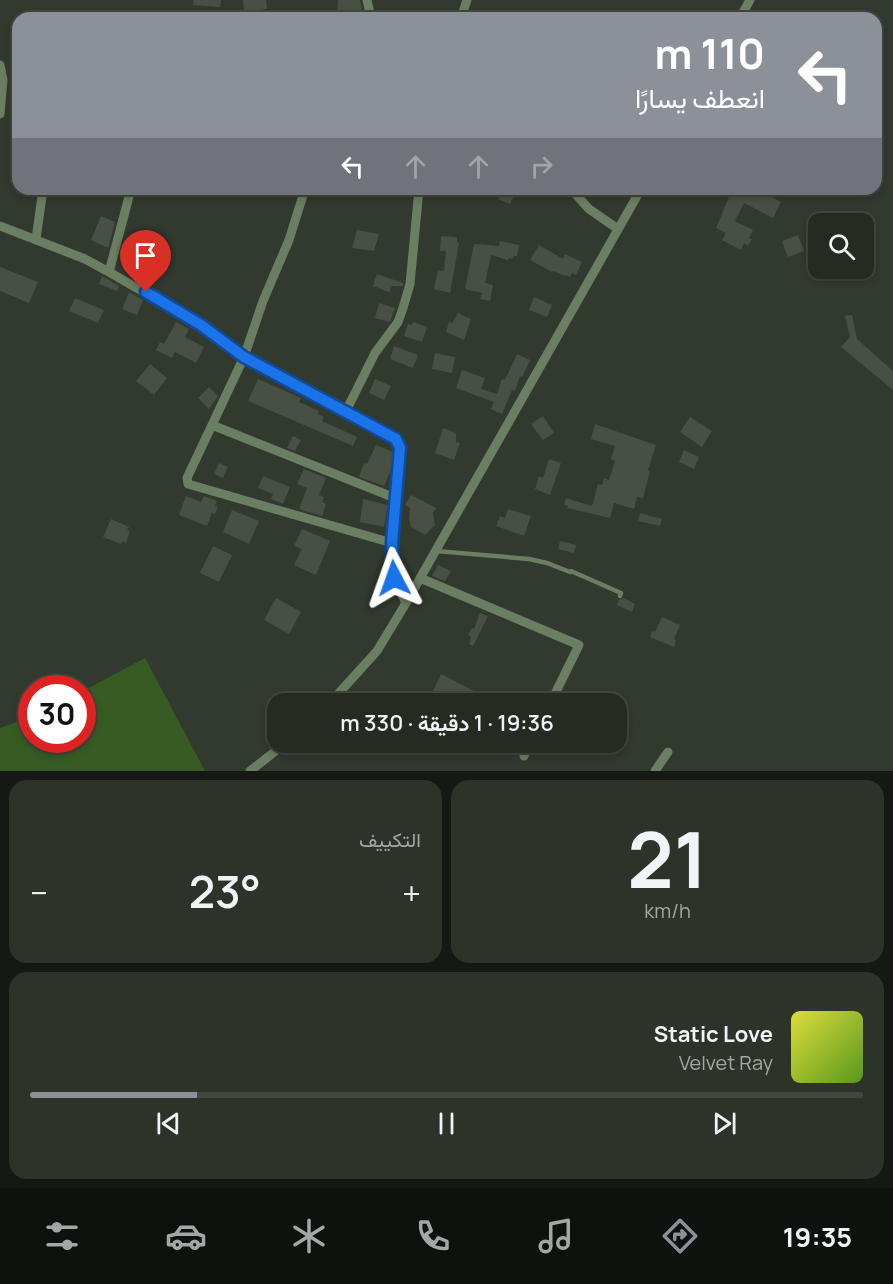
<!DOCTYPE html>
<html lang="ar">
<meta charset="utf-8">
<style>
body{margin:0;font-family:Manrope,Vazirmatn,sans-serif;background:#2e332a;color:#f1f3f6;direction:rtl;height:100vh;display:flex;flex-direction:column;font-size:22px;white-space:nowrap}
*{box-sizing:border-box;margin:0}
p{font-size:20px;color:#a4a7a5}
.icon{flex:none;width:33px;height:33px;fill:none;stroke:currentColor;stroke-width:2;stroke-linecap:round;stroke-linejoin:round}
.map{position:relative;height:771px;overflow:hidden;direction:ltr}
.drawer{display:flex;flex-direction:column;gap:9px;padding:9px;background:#151813;flex:1}
.drawer>*{flex:none}
.top-card{position:absolute;left:12px;top:12px;width:870px;height:183px;border-radius:18px;box-shadow:0 3px 9px #0003,0 0 0 2px #424740;direction:rtl;background:#8c9099;color:#fff;overflow:hidden}
.buttons{position:absolute;left:808px;top:213px;display:grid;gap:12px}
.buttons a{display:grid;place-items:center;width:66px;height:66px;border-radius:12px;background:#262b22;box-shadow:0 3px 9px #0003,0 0 0 2px #424740;font-size:30px}
.speed{position:absolute;left:18px;top:675px;display:flex;gap:12px;font-size:30px;font-weight:700;text-align:center}
.speed>*{display:grid;place-content:center;width:78px;height:78px;border-radius:50%;background:#262b22;box-shadow:0 3px 9px #0003,0 0 0 2px #424740;line-height:1}
.speed .limit{border:9px solid #d22;background:#fff;color:#111}
.pin{position:absolute;display:grid;place-items:center;width:51px;height:51px;color:#fff;margin:-62px -26px;border-radius:50% 50% 50% 0;rotate:-45deg;box-shadow:0 0 6px #0007}
.pin .icon{rotate:45deg}
.me{position:absolute;width:66px;margin:-33px;rotate:356deg;stroke-linejoin:round;filter:drop-shadow(0 0 4px #0008)}
.turn{display:flex;align-items:center;gap:21px;height:126px;padding:0 18px;font-size:27px}
.turn .icon{width:78px;height:78px;stroke-width:2.5}
.turn b{display:block;font-size:42px;line-height:51px}
.lanes{display:flex;align-items:center;height:57px;padding:0 18px;background:#0003;justify-content:center;gap:30px;direction:ltr}
.lanes .off{opacity:.35}
.big{font-size:45px;font-weight:600;line-height:1.1}
.drawer .widget{flex:1;display:flex;flex-direction:column;justify-content:center;gap:9px;min-width:0;padding:0 21px;border-radius:18px;background:#2e332a}
.drawer .dial{align-items:center;gap:0}
.dial b{font-size:78px;line-height:1}
.song{display:flex;align-items:center;gap:18px}
.cover{width:72px;height:72px;border-radius:9px;background:linear-gradient(135deg,hsl(60 70% 55%),hsl(90 70% 35%))}
.played{height:6px;border-radius:3px;background:linear-gradient(90deg,#8c9099 20%,#424740 20%)}
.keys{display:flex;justify-content:space-around;direction:ltr}
.heat{display:flex;justify-content:space-between;align-items:center;font-size:33px;direction:ltr}
.drawer .tiles{flex:1;display:grid;gap:9px;grid-template-columns:1fr 1fr}
.widget:last-child{grid-column:span 2}
.trip{position:absolute;left:267px;top:693px;width:360px;height:60px;border-radius:18px;background:#262b22;box-shadow:0 3px 9px #0003,0 0 0 2px #424740;font-weight:600;line-height:60px;text-align:center;direction:rtl}
.tab-bar{display:flex;height:96px;justify-content:space-around;align-items:center;background:#0f110e;color:#a4a7a5}
.tab-bar .icon{width:42px;height:42px}
.tab-bar .selected{color:#8c9099}
.tab-bar b{font-size:27px;color:#f1f3f6}
.map>svg:first-child{display:block}
</style>
<div class="map">
<svg width="893" height="771" viewBox="0 0 893 771">
<rect width="100%" height="100%" fill="#32392e"/>
<path fill="#375c23" d="M145,658L205,771H0V728L31,717L32,740H82L83,691Z"/>
<path fill="#485044" d="M194,0H221L220,7L193,5Z
M243,0H266L267,9L244,12Z
M338,0H360L363,17L337,16Z
M503,189H517L510,204L498,199Z
M712,189H761L773,195L772,197L781,202L773,218L744,203L735,221L753,230L749,238L752,239L748,246L744,243L741,250L722,240L726,233L716,228L729,197Z
M101,216L115,222L108,248L91,240Z
M357,230L379,234L374,251L352,248Z
M798,235L804,251L788,257L782,241Z
M441,236L457,237V242L459,243L450,293L434,289L438,270L444,271L446,251H440Z
M500,241L519,245L517,256H513L512,259L509,258L508,260L491,255L485,283L493,285L490,301L480,299L482,293L465,289L474,244L499,246Z
M539,245L563,259L565,254L582,262L576,275L572,273L570,277L565,275V276L553,271L552,272L530,260Z
M0,267L38,282L29,303L0,291Z
M377,274L403,283V286H392L389,292L373,286Z
M102,276L119,286L117,291L99,284Z
M129,292L143,300L137,315L122,309Z
M534,297L552,305L547,317L529,310Z
M75,298L104,310L98,323L69,311Z
M379,303L395,308L390,322L375,318Z
M458,313L471,319L464,340L446,332L449,322L452,323Z
M852,315L857,339L893,371V390L841,347L850,337L845,316Z
M176,322L189,329L185,337L204,347L196,363L175,352L172,358L156,350L160,342L164,344Z
M413,322L427,327L422,342L404,336L408,324L412,325Z
M394,346L418,355L413,368L390,359Z
M435,353L455,357L452,373L432,369Z
M517,354L530,360L522,377L520,376L515,391L512,390L502,414L491,409L494,402L456,388L462,370L485,378L481,389L497,394L502,379L505,380Z
M150,364L167,378L154,395L136,381Z
M258,379L301,398L299,402L319,411L318,414L324,417L322,421L357,437L353,446L248,401Z
M375,379L391,386L384,400L369,393Z
M209,387L218,396L209,409L198,398Z
M543,416L554,433L543,440L531,424Z
M690,417L712,431L702,447L680,432Z
M595,424L656,445L648,470L650,471L643,498L637,497L634,509L614,503L610,518L567,508L568,506L564,505L566,498L592,506L598,484L602,485L604,478L609,480L615,461L611,459L615,446L591,439Z
M443,428L456,433V442L460,443L454,460L435,453Z
M293,436L301,440L295,451L287,448Z
M376,445L393,452L392,468L384,486L359,477L364,463L367,464Z
M684,450L699,457L694,469L679,462Z
M549,459L561,463L550,495L535,489L539,476L543,478Z
M219,463L228,467L223,478L214,474Z
M304,469L326,478L319,495L324,497L322,502L326,504L322,516L299,509L307,488L297,484Z
M263,476L290,487L283,504L271,499L273,494L258,488Z
M411,495L436,508L433,513L435,525L425,535L411,527L409,518L410,508L405,505Z
M186,496L201,502L204,496L217,501L215,506L218,507L215,514L212,513L207,526L179,515Z
M363,499L388,505L384,527L360,522Z
M508,509L531,516L524,536L496,526L500,516L505,518Z
M232,510L259,521L249,544L223,532Z
M640,513L662,519L660,526L638,521Z
M111,519L129,527L127,530L130,531L126,543L123,541L121,544L103,537Z
M302,529L330,541L316,575L294,565L302,549L294,546Z
M560,541L576,545L574,553L558,549Z
M213,546L232,555L219,582L200,573Z
M438,565L451,571L445,581L432,576Z
M276,598L301,612L289,634L264,620Z
M624,598L635,604L632,612L617,605L619,600Z
M480,613L488,616L473,646L469,644L471,637L468,635L472,628L474,629Z
M662,617L680,625L674,639L676,640L674,647L650,637L652,631L655,632Z
M441,674L474,691L468,704H436L429,700Z"/>
<g fill="none" stroke-linecap="round" stroke-linejoin="round">
<path stroke="#6a7e61" stroke-width="4.5" d="M436,551L529,559L547,563L570,572L571,571L621,593L620,596"/>
<path stroke="#6a7e61" stroke-width="9" d="M367,0L371,18
M461,18L467,0
M740,18L750,0
M0,65L3,80L0,114
M305,189L289,240L263,301L244,357L212,425L395,498
M571,189L589,209L618,229
M0,226L85,259L109,272L201,325L244,357L396,439L400,448L392,543L394,578L406,603
M36,239L43,189
M109,272L131,189
M346,411L375,353L398,322L403,308L410,284L419,189
M212,425L187,478L188,484L392,543
M420,578L579,645L550,704
M329,704L377,651L406,603L641,189
M524,756L530,742
M250,771L287,742
M655,771L668,752"/>
</g>
<g fill="none" stroke-linecap="round" stroke-linejoin="round">
<defs>
<path id="route" d="M146,292L201,325L244,357L396,439L400,448L392,543L394,578"/>
</defs>
<use href="#route" stroke="#114b97" stroke-width="15"/>
<use href="#route" stroke="#1a73e8" stroke-width="10"/>
</g>
</svg>
<div class="buttons">
<a><svg class="icon" aria-label="search" viewBox="0 0 24 24"><circle cx="10" cy="10" r="6"/><path d="M15 15l6 6"/></svg></a>
</div>
<div class="speed"><div class="limit">30</div></div>
<div class="pin" style="left:146px;top:292px;background:#d93025"><svg class="icon" aria-label="arrive" viewBox="0 0 24 24"><path d="M6 21V4h12l-3 4 3 4H6"/></svg></div>
<svg class="me" style="left:394px;top:578px" viewBox="-20 -20 40 40"><path d="M0-17L14 15 0 8-14 15z" fill="#1a73e8" stroke="#fff" stroke-width="4"/></svg>
<div class="trip">19:36 · 1 دقيقة · 330 m</div>
<div class="top-card">
<div class="turn"><svg class="icon" aria-label="left" viewBox="0 0 24 24"><path d="M17 20v-9H6M10 6l-5 5 5 5"/></svg><div><b>110 m</b>انعطف يسارًا</div></div>
<div class="lanes"><svg class="icon" aria-label="left" viewBox="0 0 24 24"><path d="M17 20v-9H6M10 6l-5 5 5 5"/></svg><svg class="icon off" aria-label="ahead" viewBox="0 0 24 24"><path d="M12 20V5M6 11l6-6 6 6"/></svg><svg class="icon off" aria-label="ahead" viewBox="0 0 24 24"><path d="M12 20V5M6 11l6-6 6 6"/></svg><svg class="icon off" aria-label="right" viewBox="0 0 24 24"><path d="M7 20v-9h11M14 6l5 5-5 5"/></svg></div>
</div>
</div>
<section class="drawer">
<div class="tiles">
<div class="widget dial"><b>21</b><p>km/h</p></div>
<div class="widget"><p>التكييف</p>
<div class="heat"><a>−</a><b class="big">23°</b><a>+</a></div>
</div>
<div class="widget">
<div class="song"><i class="cover"></i><div><b>Static Love</b><p>Velvet Ray</p></div></div>
<div class="played"></div>
<div class="keys"><svg class="icon" aria-label="previous" viewBox="0 0 24 24"><path d="M18 5L8 12l10 7zM5 5v14"/></svg><svg class="icon" aria-label="pause" viewBox="0 0 24 24"><path d="M8 5v14M16 5v14"/></svg><svg class="icon" aria-label="next" viewBox="0 0 24 24"><path d="M6 5l10 7-10 7zM19 5v14"/></svg></div>
</div>
</div>
</section>
<nav class="tab-bar">
<b>19:35</b>
<svg class="icon selected" aria-label="directions" viewBox="0 0 24 24"><path d="M12 3l9 9-9 9-9-9zM9 14v-3h6M13 9l2 2-2 2"/></svg>
<svg class="icon" aria-label="music" viewBox="0 0 24 24"><path d="M9 18V5l10-2v13"/><circle cx="6" cy="18" r="3"/><circle cx="16" cy="16" r="3"/></svg>
<svg class="icon" aria-label="phone" viewBox="0 0 24 24"><path d="M5 4h4l2 5-3 2q2 4 5 5l2-3 5 2v4C11 20 4 13 5 4z"/></svg>
<svg class="icon" aria-label="climate" viewBox="0 0 24 24"><path d="M12 3v18M4 7l16 10M4 17L20 7"/></svg>
<svg class="icon" aria-label="car" viewBox="0 0 24 24"><path d="M5 17H2v-5l4-1 3-4h7l3 4 3 1v5h-3M9 17h6M6 11h13"/><circle cx="7" cy="17" r="2"/><circle cx="17" cy="17" r="2"/></svg>
<svg class="icon" aria-label="filters" viewBox="0 0 24 24"><path d="M4 7h16M4 17h16"/><circle cx="9" cy="7" r="2"/><circle cx="15" cy="17" r="2"/></svg>
</nav>
